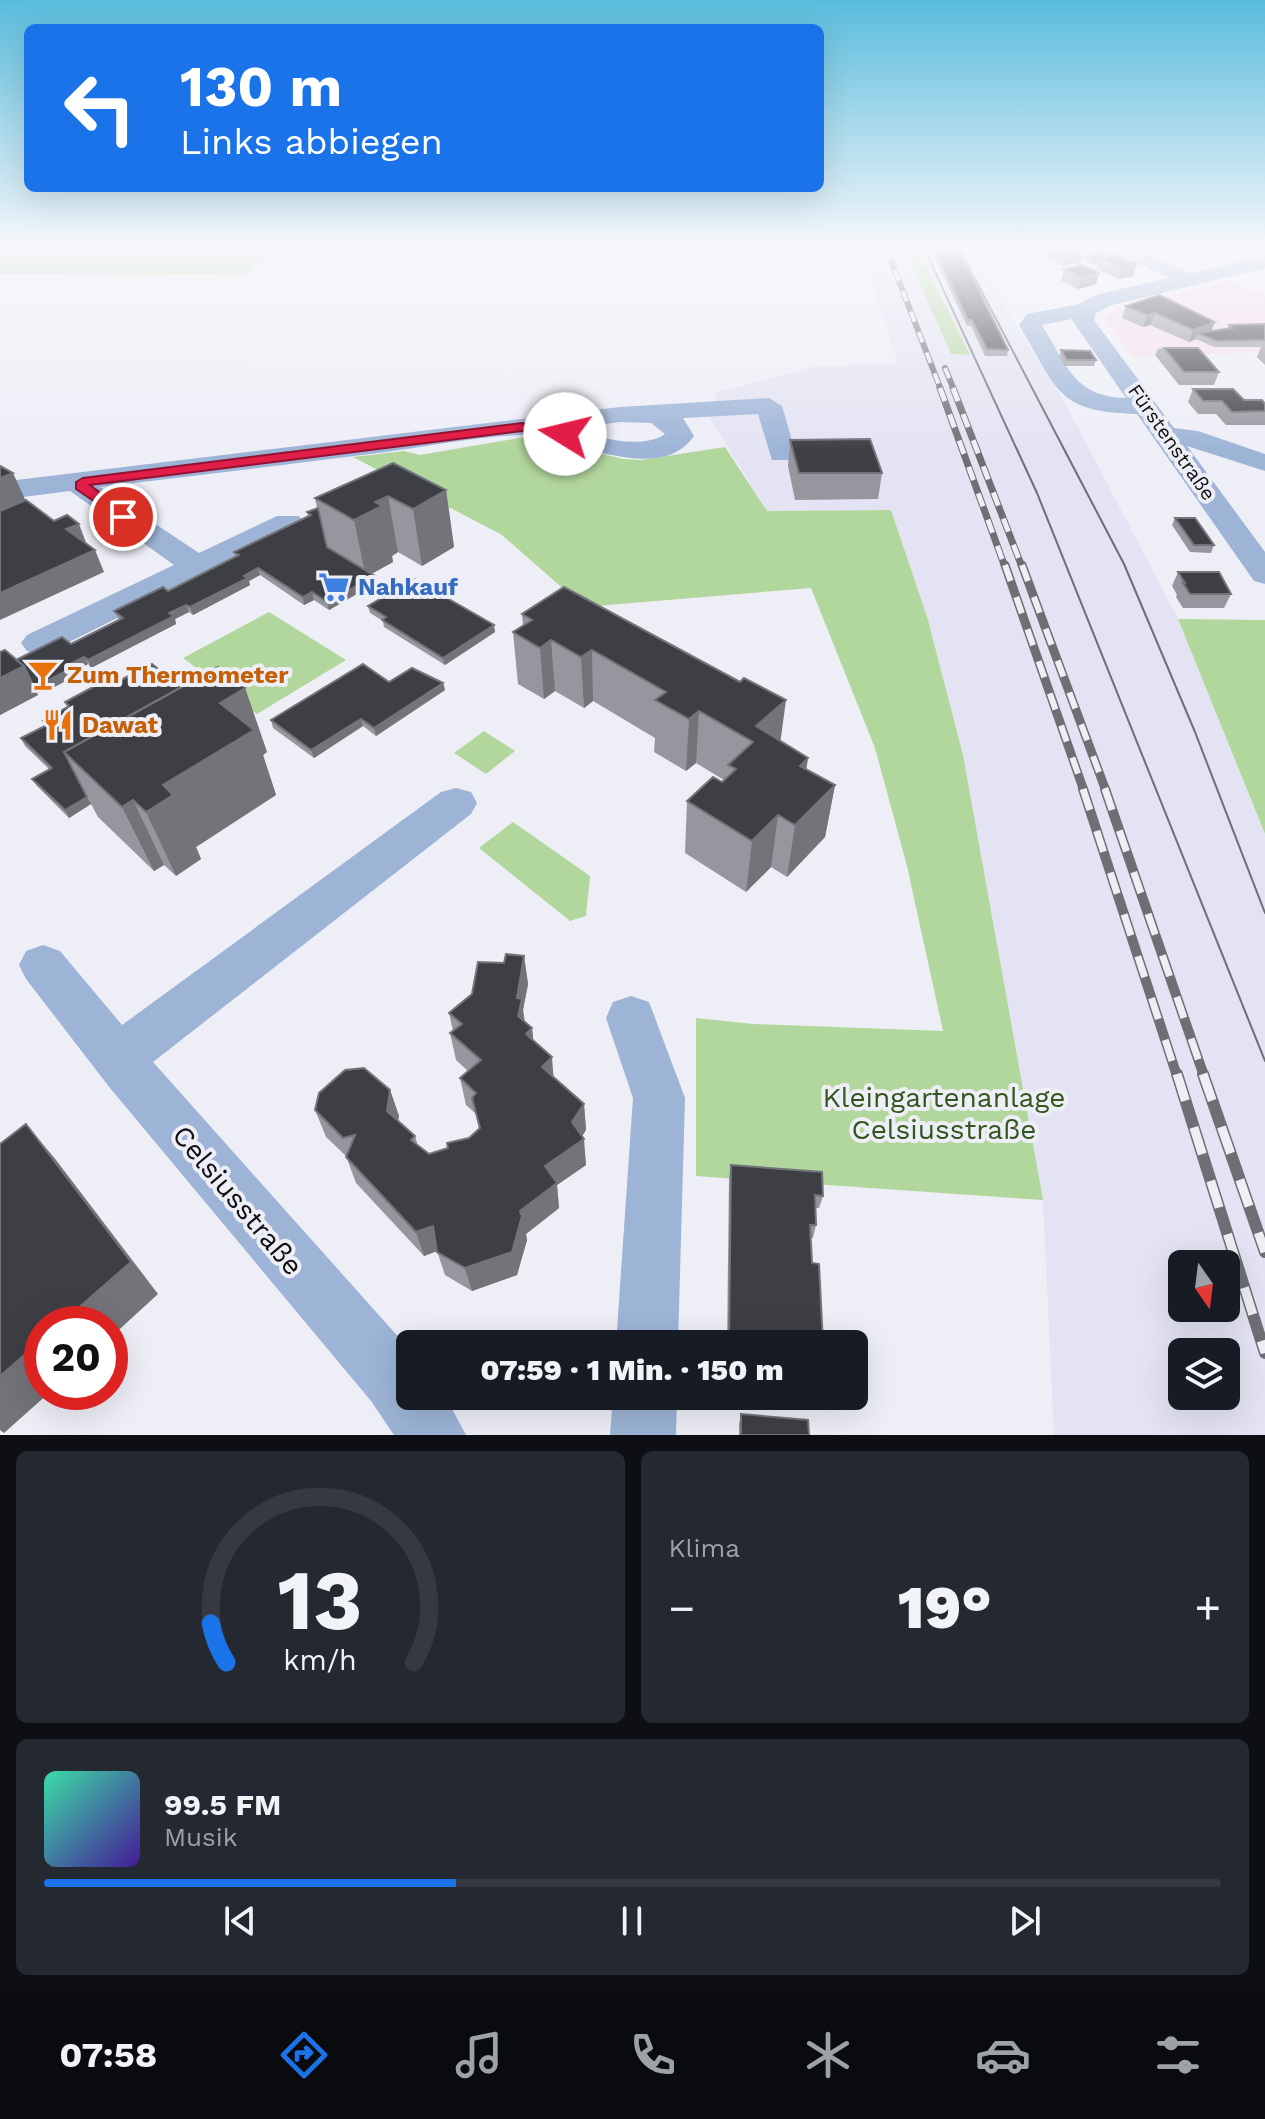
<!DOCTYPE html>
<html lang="de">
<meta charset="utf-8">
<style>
body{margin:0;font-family:"Work Sans",sans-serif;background:#242831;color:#f1f3f6;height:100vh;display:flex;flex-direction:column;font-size:30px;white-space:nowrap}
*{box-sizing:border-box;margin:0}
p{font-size:26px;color:#9ea1a6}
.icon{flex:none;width:44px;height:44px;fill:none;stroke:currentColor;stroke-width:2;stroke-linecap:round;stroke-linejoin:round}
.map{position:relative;height:1435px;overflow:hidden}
.panel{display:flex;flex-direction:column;gap:16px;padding:16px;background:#0d0f14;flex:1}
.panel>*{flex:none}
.banner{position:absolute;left:24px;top:24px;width:800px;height:168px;border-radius:12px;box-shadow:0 8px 32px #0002;background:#1a73e8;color:#fff;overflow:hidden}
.needle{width:52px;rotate:166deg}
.tools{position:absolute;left:1168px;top:1250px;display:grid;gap:16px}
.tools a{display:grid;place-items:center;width:72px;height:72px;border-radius:12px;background:#171b24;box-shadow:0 8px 32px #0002;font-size:40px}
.speed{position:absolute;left:24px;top:1306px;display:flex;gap:16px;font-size:40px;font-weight:700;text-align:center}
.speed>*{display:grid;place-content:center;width:104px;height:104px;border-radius:50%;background:#171b24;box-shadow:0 8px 32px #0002;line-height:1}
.speed .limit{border:12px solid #d22;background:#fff;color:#111}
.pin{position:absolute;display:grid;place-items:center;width:68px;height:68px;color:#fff;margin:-34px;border:4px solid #fff;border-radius:50%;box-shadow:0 2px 8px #0007}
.me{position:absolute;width:88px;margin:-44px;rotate:279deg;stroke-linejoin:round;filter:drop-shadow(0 0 6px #0008)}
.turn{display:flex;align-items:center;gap:28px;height:168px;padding:0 24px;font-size:36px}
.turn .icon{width:104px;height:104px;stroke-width:2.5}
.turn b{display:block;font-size:56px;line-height:68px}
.big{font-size:60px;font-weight:800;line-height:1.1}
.panel .widget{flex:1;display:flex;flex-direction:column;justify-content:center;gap:12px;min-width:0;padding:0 28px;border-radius:12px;background:#242831}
.panel .dial{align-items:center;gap:0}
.dial svg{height:208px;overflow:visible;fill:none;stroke:#363941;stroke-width:7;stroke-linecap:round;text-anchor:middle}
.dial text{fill:#f1f3f6;stroke:none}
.song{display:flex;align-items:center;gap:24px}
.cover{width:96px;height:96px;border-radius:12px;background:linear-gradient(135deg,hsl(160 70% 55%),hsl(260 70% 35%))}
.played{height:8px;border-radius:4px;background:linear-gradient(90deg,#1a73e8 35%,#363941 35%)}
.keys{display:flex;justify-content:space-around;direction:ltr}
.heat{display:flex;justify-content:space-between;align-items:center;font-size:44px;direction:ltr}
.panel .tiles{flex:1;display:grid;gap:16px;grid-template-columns:1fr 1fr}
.widget:last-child{grid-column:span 2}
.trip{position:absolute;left:396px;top:1330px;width:472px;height:80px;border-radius:12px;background:#171b24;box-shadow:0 8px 32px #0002;font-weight:800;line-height:80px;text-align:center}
.tab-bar{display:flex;height:128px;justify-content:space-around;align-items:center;background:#090b0e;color:#9ea1a6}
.tab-bar .icon{width:56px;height:56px}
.tab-bar .selected{color:#1a73e8}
.tab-bar b{font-size:36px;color:#f1f3f6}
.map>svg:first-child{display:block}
</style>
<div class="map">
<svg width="1265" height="1435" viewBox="0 0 1265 1435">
<rect width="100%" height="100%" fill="#eeeef7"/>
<path fill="#e3e3f3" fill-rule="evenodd" d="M861,250H905L951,354L969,355L918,250H975L1011,317L1064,401L1178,619L1265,835V1435H1054L1043,1200L963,755L928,620L891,510L767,511L702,405L718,400L714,393L813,367L898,363ZM1182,1264H1226V1308H1182ZM1182,1352H1226V1396H1182Z"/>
<path fill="#f6dee9" d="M1230,281L1265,296V352L1133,357L1104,319L1111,310Z"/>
<path fill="#b2d79d" d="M0,250H271L249,275L0,274Z
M905,250H918L970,355L951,354Z
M531,436L623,459L641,460L725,447L767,511L891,510L928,620L963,755L1043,1200L696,1176V1018L753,1024L943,1031L907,866L875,748L811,588L584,607L502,535L353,457L404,451L420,455Z
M269,612L346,660L257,714L183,658Z
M1178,619L1265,620V835V834Z
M484,731L515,751L486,774L454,753Z
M513,822L590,876L586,916L570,921L479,848Z"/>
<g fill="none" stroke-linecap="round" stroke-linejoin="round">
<path fill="#9db4d6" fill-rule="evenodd" d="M1111,250H1137L1191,273L1265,256V268L1112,305L1096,313L1094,320L1174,428L1198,431L1265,454V471L1187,446L1265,552V584L1254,581L1137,414C1055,412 1058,389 1019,325L1027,314L1079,304L1096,295L1168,278ZM1072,319V320L1126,398C1074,397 1067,365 1042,325Z
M769,398L782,406L796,454L792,460H772L758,414L683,418L694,436C658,488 566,434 519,435C475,437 429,446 386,452C290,464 195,476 100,487L199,553L277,516H299L303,522L299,528L51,651L39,654L27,651L21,643L27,635L174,565L70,491L0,500V482L620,407ZM620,422L651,423L665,434C640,451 596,436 568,429Z
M456,788L471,792L477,803L471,814L153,1062L410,1350V1396H445L466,1435H394L371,1401L110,1088L26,979L19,965L26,951L43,945L60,951L122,1025L441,792Z
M631,996L649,1002L685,1098L678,1344H616L633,1098L606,1018L613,1002Z
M613,1396H677L676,1435H610Z"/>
<path stroke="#6e6e74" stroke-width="2" d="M925,250L1037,493L1265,1061
M960,250L1124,564L1195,732L1265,913"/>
<defs>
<path id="rail-far4" d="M887,250L941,390
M945,368L954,390"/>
<path id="rail-far3" d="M940,388L1005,567
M953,388L1022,567"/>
<path id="rail-far2" d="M1005,565L1084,791
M1022,565L1106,791"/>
<path id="rail-far1" d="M1083,789L1177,1076
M1105,789L1204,1076"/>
<path id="rail" d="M1177,1074L1265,1353
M1203,1074L1265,1252"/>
</defs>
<use href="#rail-far4" stroke="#6e6e74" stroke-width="6"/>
<use href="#rail-far3" stroke="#6e6e74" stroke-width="7"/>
<use href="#rail-far2" stroke="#6e6e74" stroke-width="9"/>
<use href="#rail-far1" stroke="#6e6e74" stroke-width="10"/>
<use href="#rail" stroke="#6e6e74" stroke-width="12"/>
<use href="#rail-far4" stroke="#eeeef7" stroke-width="4" stroke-dasharray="11" stroke-linecap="butt"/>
<use href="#rail-far3" stroke="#eeeef7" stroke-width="5" stroke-dasharray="14" stroke-linecap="butt"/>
<use href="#rail-far2" stroke="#eeeef7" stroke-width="6" stroke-dasharray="17" stroke-linecap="butt"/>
<use href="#rail-far1" stroke="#eeeef7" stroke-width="7" stroke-dasharray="22" stroke-linecap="butt"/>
<use href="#rail" stroke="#eeeef7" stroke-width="9" stroke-dasharray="28" stroke-linecap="butt"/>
</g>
<path fill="#96969e" d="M931,250H959L1008,350L1007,356H985L971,326H967Z
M1048,250H1081L1084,251L1081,262L1063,266L1046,258Z
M1086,256L1106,257L1133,276L1118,279L1096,269L1098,263L1091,264L1085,261Z
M1064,269L1099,273L1096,284L1078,289L1061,281Z
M1159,295L1212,330L1228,328L1229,325L1265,324V365L1257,357L1261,347H1214L1196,339L1189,342L1150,325L1143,327L1122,318L1126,306Z
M1163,348L1219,372L1214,385H1179L1155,355L1158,349Z
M1061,350L1096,360L1094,366H1065L1059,357Z
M1193,389L1265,404V425H1226L1216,414H1198L1188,402Z
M790,440L882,473L878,499L795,500L788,466Z
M446,490L454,547L422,566L398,552L392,556L393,562L371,574L376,583L329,610L314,600L304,605L260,575L249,581L250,585L193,615L189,612L175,619L176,624L91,668L88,664L72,673L73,677L47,691L37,693L38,695L0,715V652L16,660L71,644L119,620L114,611L168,591L236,557L234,552L308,516L307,512L317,508L315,498Z
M1175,518L1214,545L1211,553L1190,552L1172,525Z
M1178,572L1231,594L1224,608H1183L1176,597L1177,595L1172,586Z
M368,606L495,632L445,665L384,627L383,621L370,613Z
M522,614L781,741L808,758L806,769L835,785L825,837L787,877L771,867L746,892L685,853L687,801L724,780L696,763L686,771L654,752L655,738L593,701L584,708L555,691L544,699L518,684L513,632L523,626Z
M389,682L443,683L445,690L376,736L363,726L314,758L273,728L271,720Z
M109,686L245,688L267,752L263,755L276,795L196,847L201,859L176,876L164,865L154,871L98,817L91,804L69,818L37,786L32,779L49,769L25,746L21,738L45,726L43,721L67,707L65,702Z
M524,956L528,984L523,1010L525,1022L532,1028L533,1040L554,1077L584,1104L586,1130L582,1136L586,1165L557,1185L559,1208L526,1234L527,1240L517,1275L472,1291L445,1275L437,1251L424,1256L356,1183L346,1156L326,1137L315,1110L390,1090L399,1116L398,1121L415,1136L418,1146L429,1154L448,1148L469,1138L479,1129L476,1114L466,1105L460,1078L468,1071L456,1060L450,1033L453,1031L449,1013L472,994L504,963Z
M731,1165L823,1196L819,1208H816V1225L813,1238H810L812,1263L823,1344H727L729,1178Z
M741,1414L809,1435H739V1424Z"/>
<path fill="#73747a" d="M1084,251L1081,262L1063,266L1066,255Z
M1107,255L1099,258L1098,263L1091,264L1093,258Z
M1137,264L1133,276L1118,279L1121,268Z
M1099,273L1096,284L1078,289L1081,277Z
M1155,313L1150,325L1143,327L1147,315Z
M1215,322L1210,334L1197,333L1195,339H1196L1189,342L1193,330Z
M13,473L35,521L0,535V478Z
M446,490L454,547L422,566L413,509Z
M388,496L398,552L392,556L393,562L366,577L354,520L375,502Z
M79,524L87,545L66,529Z
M95,550L104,572L0,620V593Z
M258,568L260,575L249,581L250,585L193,615L190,607Z
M375,576L376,583L329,610L327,602Z
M312,592L314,600L304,605L303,597Z
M186,605L189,612L175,619L176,624L91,668L88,660Z
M494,625L495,632L445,665L443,658Z
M551,640L555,691L544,699L540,648Z
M592,650L593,701L584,708L581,657Z
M84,657L88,664L72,673L73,677L47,691L37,693L38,695L0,715V678L24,666H66Z
M443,683L445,690L376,736L374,728Z
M245,688L267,752L263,755L276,795L196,847L201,859L176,876L146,812L220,703Z
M786,700L779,752L756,726Z
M699,711L696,763L686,771L689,719Z
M361,719L363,726L314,758L311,750Z
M808,758L800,810V766Z
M835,785L825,837L787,877L795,825Z
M87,797L91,804L69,818L65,810Z
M133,800L164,865L154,871L122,807Z
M778,815L771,867L746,892L752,841Z
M524,956L528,984L523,1010L525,1027L518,1016L517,998Z
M532,1028L535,1055L526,1034Z
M552,1057L554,1084L542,1067Z
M390,1090L399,1116L395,1137L387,1111Z
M584,1104L586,1130L576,1145L584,1139L586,1165L557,1185L559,1208L526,1234L527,1240L517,1275L472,1291L465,1268L520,1211L545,1166Z
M26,1124L56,1160L158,1294L110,1338V1324H60Z
M433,1226L440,1250L424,1256L416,1232Z
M42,1340V1392H50L4,1433L0,1430V1376Z"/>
<path fill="#3e3f45" stroke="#73747a" stroke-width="2" d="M935,250H959L1008,350L987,349L972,320H968Z
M1055,250H1081L1084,251L1066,255Z
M1100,253L1107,255L1093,258L1086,256Z
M1115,255L1137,264L1121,268L1099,258Z
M1082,265L1099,273L1081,277L1064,269Z
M1159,295L1215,322L1193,330L1155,313L1147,315L1126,306Z
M1265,324V340L1216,341L1197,333L1232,328L1229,325Z
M1164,348H1198L1219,372H1184Z
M1061,350L1090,351L1096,360H1067Z
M1193,389H1233L1244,400H1262L1265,404V411L1232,412L1222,401H1203Z
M870,439L882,473H799L790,440Z
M393,463L446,490L413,509L388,496L375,502L382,506L354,520L315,498Z
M0,466L13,473L0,478Z
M26,500L54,521L67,515L79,524L66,529L95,550L0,593V511Z
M318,508L327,547L375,576L327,602L312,592L303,597L258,568L244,576L248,578L190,607L186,605L169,613L174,616L88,660L84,657L66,666L70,669L43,683L33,685L24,666L16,660L62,637L71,644L123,618L114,611L163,587L168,591L239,555L234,552L311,515L307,512Z
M1175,518H1195L1214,545H1194Z
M1178,572H1219L1231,594H1190L1183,583H1185Z
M414,579L494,625L443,658L382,620L386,617L368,606Z
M564,587L740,682L744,678L786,700L756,726L808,758L800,766L835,785L795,825L778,815L752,841L687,801L713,777L722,782L736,769L728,765L753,742L699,711L689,719L655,700L666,692L592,650L581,657L551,640L540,648L513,632L532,620L522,614Z
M5,650L24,666L0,678V652Z
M152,664L181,687L64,752L87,797L65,810L32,779L52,768L21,738L47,725L43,721L69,706L65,702L104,681L109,686Z
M363,664L389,682L412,668L443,683L374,728L361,719L311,750L271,720Z
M218,667L245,688L220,703L254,730L163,785L173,795L146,812L133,800L122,807L64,752Z
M506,954L524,956L517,998L522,999L518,1016L532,1028L526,1034L552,1057L542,1067L584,1104L572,1122L584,1139L545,1166L557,1183L520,1211L522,1216L512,1252L465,1268L437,1252L433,1226L416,1232L346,1157L355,1135L343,1138L315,1110L319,1093L345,1070L364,1068L390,1090L387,1111L415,1136L411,1140L429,1154L448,1148L447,1143L469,1138L480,1128L472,1098L476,1093L460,1078L481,1060L450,1033L462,1024L449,1013L472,994L478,962L504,963Z
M26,1124L131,1262L60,1324H42V1340L0,1376V1144Z
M731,1165L822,1172L823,1196L815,1195L816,1225H810L812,1263L819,1264L823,1344H729Z
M741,1414L808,1420L809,1435H741Z"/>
<linearGradient id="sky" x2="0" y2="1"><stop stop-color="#59bcdc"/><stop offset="0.55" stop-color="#f7f7fb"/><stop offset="1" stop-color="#f7f7fb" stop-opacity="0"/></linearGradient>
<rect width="1265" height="451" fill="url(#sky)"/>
<path fill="#e11d48" stroke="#92132f" stroke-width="2" d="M522,423L571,434L565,437L522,431L90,485L128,514V520L123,521L76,489V482L83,478Z"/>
<defs>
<symbol id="supermarket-bare" viewBox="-9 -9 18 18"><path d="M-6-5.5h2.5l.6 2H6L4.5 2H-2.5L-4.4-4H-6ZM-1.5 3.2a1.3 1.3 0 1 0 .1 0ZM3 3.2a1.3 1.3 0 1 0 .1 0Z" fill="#3f7fe0" stroke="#eeeef7" stroke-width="2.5" paint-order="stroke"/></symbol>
<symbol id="bar-bare" viewBox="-9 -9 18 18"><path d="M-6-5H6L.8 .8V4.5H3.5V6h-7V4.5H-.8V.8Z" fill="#e8710a" stroke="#eeeef7" stroke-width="2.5" paint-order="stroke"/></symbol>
<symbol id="restaurant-bare" viewBox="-9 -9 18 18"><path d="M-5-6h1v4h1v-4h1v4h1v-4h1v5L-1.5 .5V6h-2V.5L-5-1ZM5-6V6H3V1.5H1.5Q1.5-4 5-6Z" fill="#e8710a" stroke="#eeeef7" stroke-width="2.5" paint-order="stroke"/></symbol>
</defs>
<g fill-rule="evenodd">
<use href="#supermarket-bare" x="312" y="565" width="44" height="44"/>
<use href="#bar-bare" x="21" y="653" width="44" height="44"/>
<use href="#restaurant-bare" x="36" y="703" width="44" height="44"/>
</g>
<g text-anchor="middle" stroke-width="8" stroke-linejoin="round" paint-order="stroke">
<g font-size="20" fill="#101013" stroke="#eeeef7">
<text transform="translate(1172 442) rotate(55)" y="7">Fürstenstraße</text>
</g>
<g font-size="24" font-weight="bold" fill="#366cbe" stroke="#eeeef7" text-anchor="start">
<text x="358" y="595">Nahkauf</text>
</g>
<g font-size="24" font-weight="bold" fill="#c56008" stroke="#eeeef7" text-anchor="start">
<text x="67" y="683">Zum Thermometer</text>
<text x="82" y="733">Dawat</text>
</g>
<g font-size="28" fill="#34561e" stroke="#eeeef7">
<text x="944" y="1107">Kleingartenanlage<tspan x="944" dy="32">Celsiusstraße</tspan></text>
</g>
<g font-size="28" fill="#101013" stroke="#eeeef7">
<text transform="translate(238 1200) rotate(50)" y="10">Celsiusstraße</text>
</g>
</g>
</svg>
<div class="tools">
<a><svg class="needle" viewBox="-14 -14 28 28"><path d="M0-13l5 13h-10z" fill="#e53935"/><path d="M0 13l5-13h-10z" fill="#9ea1a6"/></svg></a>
<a><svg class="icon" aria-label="layers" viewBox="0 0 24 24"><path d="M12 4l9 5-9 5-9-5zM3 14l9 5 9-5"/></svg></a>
</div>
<div class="speed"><div class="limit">20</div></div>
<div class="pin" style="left:123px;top:517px;background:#d93025"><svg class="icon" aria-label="arrive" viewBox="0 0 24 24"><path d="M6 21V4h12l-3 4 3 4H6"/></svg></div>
<svg class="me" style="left:565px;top:434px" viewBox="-20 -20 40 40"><circle r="19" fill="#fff"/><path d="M0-13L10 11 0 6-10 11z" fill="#e11d48"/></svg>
<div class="trip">07:59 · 1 Min. · 150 m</div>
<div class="banner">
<div class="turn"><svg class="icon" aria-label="left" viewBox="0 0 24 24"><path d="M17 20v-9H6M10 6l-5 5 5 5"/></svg><div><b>130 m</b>Links abbiegen</div></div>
</div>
</div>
<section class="panel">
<div class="tiles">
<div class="widget dial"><svg viewBox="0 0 100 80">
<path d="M14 69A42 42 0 1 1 86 69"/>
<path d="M14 69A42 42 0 0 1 8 54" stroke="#1a73e8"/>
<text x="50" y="56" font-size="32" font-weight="700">13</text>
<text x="50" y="72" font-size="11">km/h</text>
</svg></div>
<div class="widget"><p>Klima</p>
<div class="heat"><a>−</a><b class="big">19°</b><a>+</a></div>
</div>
<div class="widget">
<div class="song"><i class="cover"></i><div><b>99.5 FM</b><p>Musik</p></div></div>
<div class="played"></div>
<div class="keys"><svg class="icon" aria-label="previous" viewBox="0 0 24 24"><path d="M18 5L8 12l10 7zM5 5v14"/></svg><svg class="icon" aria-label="pause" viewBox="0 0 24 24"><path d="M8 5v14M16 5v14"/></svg><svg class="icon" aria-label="next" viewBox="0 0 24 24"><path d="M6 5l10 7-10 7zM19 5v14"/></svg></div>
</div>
</div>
</section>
<nav class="tab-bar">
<b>07:58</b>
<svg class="icon selected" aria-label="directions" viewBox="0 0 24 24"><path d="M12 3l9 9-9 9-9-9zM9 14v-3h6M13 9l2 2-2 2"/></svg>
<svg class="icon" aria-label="music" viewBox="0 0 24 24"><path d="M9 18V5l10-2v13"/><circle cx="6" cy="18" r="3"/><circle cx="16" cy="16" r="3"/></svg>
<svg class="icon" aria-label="phone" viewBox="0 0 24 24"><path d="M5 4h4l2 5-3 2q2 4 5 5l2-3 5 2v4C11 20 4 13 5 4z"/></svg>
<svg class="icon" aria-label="climate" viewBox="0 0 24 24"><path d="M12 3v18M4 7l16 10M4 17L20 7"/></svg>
<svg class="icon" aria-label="car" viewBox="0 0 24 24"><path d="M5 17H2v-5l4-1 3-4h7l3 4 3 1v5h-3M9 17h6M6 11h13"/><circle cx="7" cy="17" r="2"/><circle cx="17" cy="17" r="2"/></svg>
<svg class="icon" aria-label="filters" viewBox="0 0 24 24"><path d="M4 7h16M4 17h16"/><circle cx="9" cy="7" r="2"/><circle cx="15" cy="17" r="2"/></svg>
</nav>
